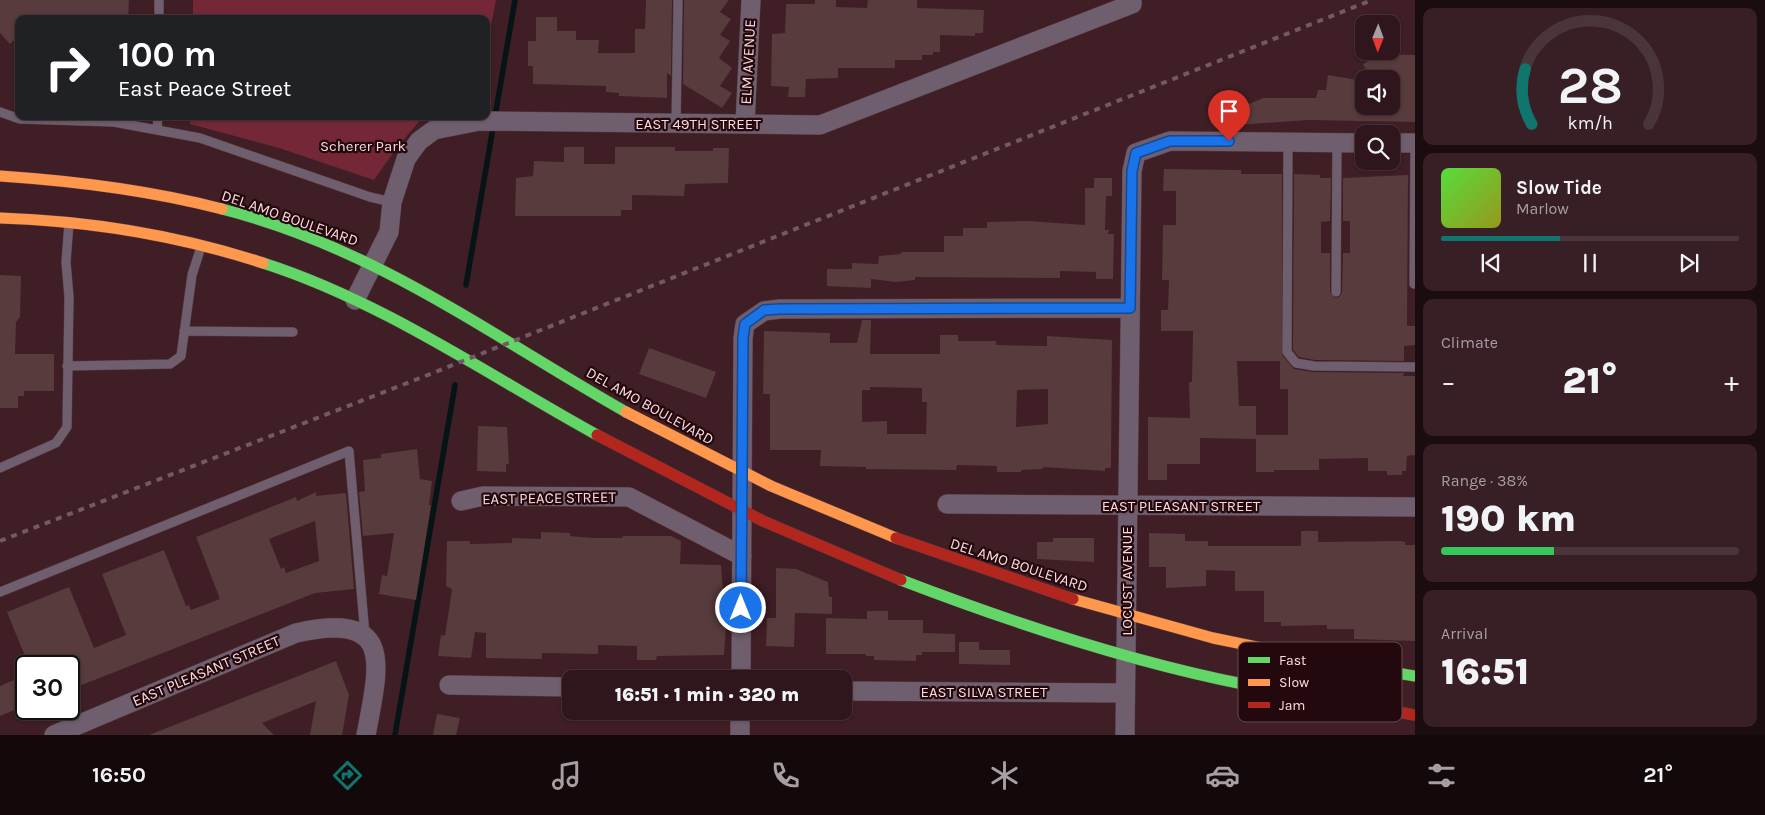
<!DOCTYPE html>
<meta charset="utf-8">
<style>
body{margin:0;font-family:Karla,sans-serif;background:#371f25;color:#f1f3f6;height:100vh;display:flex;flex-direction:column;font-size:19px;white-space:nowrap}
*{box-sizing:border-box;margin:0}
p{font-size:16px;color:#a79fa3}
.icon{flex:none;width:28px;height:28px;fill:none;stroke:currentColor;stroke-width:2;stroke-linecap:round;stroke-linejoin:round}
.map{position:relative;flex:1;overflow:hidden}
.sheet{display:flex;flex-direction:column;gap:8px;padding:8px;background:#1a0c0f;width:350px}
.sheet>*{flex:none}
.hud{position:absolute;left:15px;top:15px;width:475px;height:105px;border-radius:10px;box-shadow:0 1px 4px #0004,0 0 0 1px #4a353b;background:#202124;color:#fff;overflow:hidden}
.needle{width:32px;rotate:181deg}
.tools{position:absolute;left:1355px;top:15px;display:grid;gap:10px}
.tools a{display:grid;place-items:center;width:45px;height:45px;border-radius:10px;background:#2f161c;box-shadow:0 1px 4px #0004,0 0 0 1px #4a353b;font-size:25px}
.speed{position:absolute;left:15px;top:655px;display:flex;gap:10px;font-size:25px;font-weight:700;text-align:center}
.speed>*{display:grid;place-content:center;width:65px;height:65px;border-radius:50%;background:#2f161c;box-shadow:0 1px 4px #0004,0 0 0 1px #4a353b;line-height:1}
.speed .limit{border:2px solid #111;border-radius:8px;background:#fff;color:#111}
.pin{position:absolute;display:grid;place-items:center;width:42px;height:42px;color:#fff;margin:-51px -21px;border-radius:50% 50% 50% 0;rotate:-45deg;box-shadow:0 0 5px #0007}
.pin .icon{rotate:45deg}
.me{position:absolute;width:55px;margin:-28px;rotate:0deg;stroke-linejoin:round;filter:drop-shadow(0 0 4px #0008)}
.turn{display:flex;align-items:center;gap:18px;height:105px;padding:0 20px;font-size:22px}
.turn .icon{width:65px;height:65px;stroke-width:2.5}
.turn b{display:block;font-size:35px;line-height:42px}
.big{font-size:38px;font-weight:800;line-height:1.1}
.sheet .card{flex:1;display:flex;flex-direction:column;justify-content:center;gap:8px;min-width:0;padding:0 18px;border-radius:10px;background:#371f25}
.sheet .dial{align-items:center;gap:0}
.dial svg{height:130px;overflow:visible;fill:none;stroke:#4a353b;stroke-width:7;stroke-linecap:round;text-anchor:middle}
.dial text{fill:#f1f3f6;stroke:none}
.song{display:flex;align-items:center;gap:15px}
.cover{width:60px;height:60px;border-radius:8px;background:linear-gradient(135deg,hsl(110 70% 55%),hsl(60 70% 35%))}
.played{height:5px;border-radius:2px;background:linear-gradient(90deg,#0f766e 40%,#4a353b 40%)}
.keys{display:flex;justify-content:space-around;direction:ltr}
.heat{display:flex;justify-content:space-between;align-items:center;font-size:28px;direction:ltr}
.charge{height:8px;border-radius:4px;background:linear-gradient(90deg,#34c759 38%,#4a353b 0)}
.trip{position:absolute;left:562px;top:670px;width:290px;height:50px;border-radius:10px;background:#2f161c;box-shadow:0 1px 4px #0004,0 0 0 1px #4a353b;font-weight:800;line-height:50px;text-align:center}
.dock{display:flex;height:80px;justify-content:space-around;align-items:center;background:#13090b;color:#a79fa3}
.dock .icon{width:35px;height:35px}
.dock .on{color:#0f766e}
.dock b{font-size:22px;color:#f1f3f6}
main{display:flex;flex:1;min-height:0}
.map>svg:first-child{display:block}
</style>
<main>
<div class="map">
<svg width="1415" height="735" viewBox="0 0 1415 735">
<rect width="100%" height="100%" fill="#3f1e26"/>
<path fill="#742837" d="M193,0H496L489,36L486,40V19H193Z
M190,116H424L398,146L374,180L279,148L190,124Z"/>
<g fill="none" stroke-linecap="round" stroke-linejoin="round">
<path stroke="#061415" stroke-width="5.5" d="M466,285L515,0
M395,735L455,385"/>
</g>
<path fill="#573b3d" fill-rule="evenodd" d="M0,0H129L128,19H19V35L10,44L0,33Z
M646,0H672L671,76L667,73V98L619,96V93L606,92V86L533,84V66H528V41H536V17H557V31H576V40H599L598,53H635V29H645Z
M684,0H729L720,12L731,19L720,35L730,41L719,58L732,68L720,86L732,93L722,108L683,84Z
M815,0H836V7L867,8L868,0H917V8L984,10L983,33H975V36L940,35V52H933V55H922V60H895V68H838V78L806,79L805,97H788L789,87L771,86L772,34L785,33L786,4H815Z
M1380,54L1415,55V122L1309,120L1235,125V107H1242L1263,98H1316L1318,90H1326L1328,75L1364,81V106H1391V79H1371L1363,64Z
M564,147H584V164H615V147H675V151H713V148H729L728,183L685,184L684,196L632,195V210H621V216H515L516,178L533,176L534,161L564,162Z
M1164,169L1241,170V174H1282V355L1294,369L1313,372L1404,373L1403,376H1415V455L1407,456L1406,471H1402V475H1387V471H1368V458L1319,459V470H1274V472H1256V435H1288V389H1280V361H1237L1239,406H1256V439L1200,438V464H1167V480H1148V417L1190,418L1189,382H1192L1193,331H1161V310H1168L1169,280H1162L1163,225H1176V191H1163Z
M1294,174L1320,175V178H1331L1330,221L1321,222V253H1330V292L1335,298L1339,297L1342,293L1343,253H1350V221H1343V178L1408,175L1407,326H1415V345L1404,346V361L1315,360L1299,357L1293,350Z
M1094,178H1112V196H1106L1105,230H1109L1108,234H1114L1113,279H1096V272L1060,271V278L915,277V280L896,282L871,279V288L827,286V269H852V263L878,264L879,256L901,254V252H944V236H963V228H987V222L1027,221L1085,225V188H1094Z
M0,275L21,276L20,317L16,322L15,354H54V391H24V396H18V408H0Z
M862,320H871L870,354H940V335H958V341H996V345L1047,346V336L1112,340L1111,468H1105V471L1043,467V469L1021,470V472H997V466L957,465L956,470L866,469V467L820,466L821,450H770V394H763L764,331L830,333V343H857ZM870,387L922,388V402H927L926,434H887V421L862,422V390H870ZM1048,389V424L1016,427L1017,390Z
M649,348L716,372L706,398L639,374Z
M478,426L507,427L509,464H506V472L477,471Z
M417,449L420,479L432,481L429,505H431L416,600L379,594L382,575L387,576L394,533L363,536L359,492L365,491L363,460L381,458V454Z
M316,492V496L346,493L354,589L315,593L69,690V666H29L7,612L69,587L94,648L126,635L102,574L164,550L186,606L189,605L191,610L220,599L196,537L296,497L297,501ZM315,521L319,561L286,573L284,567L281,569L269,539Z
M1301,531H1318V542L1400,541L1405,542V545H1415V641L1354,639V629H1327V625L1281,626V622H1264V591H1235V571L1206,570V586L1166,588V567H1149V533L1185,534V541H1208V546H1301Z
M541,532L570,533V536L593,538H622L623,536H671L681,541L680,564L721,565L726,626L724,655L657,656L656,660H637V646L598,645V654L542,653V659L486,658V633L475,632L471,658L438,656L441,635L445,636L452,589L446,586L447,541H470V544L512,543V538L541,539Z
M1053,538H1094V562L1037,559V542H1053Z
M776,568L796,569L828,582L829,597H832V614L795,613L794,647L766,646L767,618H776Z
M867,611H888V620H923V633L955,634V652H922V655H916V661L874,660V656H866V654H826V618L867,619Z
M959,642H979V650H1010V665L959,664Z
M336,661L349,695L342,735H310L316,701L262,723L274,735H149Z
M26,675V705L0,716V686Z
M437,714L460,718L456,735H433Z"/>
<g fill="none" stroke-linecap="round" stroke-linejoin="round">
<defs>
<path id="lane" d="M159,19V0
M0,112L20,119L114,122L200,138L370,197L392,202
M676,124L678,0
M157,130L158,116
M1288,142L1287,352L1296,363L1314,366L1415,367
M1414,284L1415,143
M1336,292L1337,142
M184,331L293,332
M67,366L170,364L181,356L192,275L201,247
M0,468L56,443L67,427L69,297L66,262L69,223
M0,592L349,451L365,635"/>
<path id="street" d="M745,124L751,0
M1391,143H1415
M355,300L389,232L392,202L406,159L419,141L434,130L479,121L820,125L1132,4V0
M461,501L483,496L629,497L742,556
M947,504L1415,507
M741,679L743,338L745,324L764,311L780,309L1130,308
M449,685L571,687
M844,691L1125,693
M54,735L296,633C394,611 380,662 366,735
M740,735V711
M1125,735L1132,171L1136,153L1170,141L1364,143"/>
<path id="fast" d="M222,209C376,248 490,335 626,412
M263,263C382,301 488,375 597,435
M901,580C1013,623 1130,662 1248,685
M1331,662L1415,676"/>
<path id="slow" d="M0,176C75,181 149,190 222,209
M0,218C91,221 177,235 263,263
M626,412L771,486L896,538
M1073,599L1213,638L1331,662"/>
<path id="jam" d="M597,435L763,521L901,580
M896,538L1073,599
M1248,685L1415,715"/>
</defs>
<use href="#lane" stroke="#573b41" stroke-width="10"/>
<use href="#street" stroke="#573b41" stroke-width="20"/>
<use href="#fast" stroke="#573b41" stroke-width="12"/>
<use href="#slow" stroke="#573b41" stroke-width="12"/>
<use href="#jam" stroke="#573b41" stroke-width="12"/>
<use href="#lane" stroke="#6f5e6d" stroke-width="9"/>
<use href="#street" stroke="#6f5e6d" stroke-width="19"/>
<use href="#fast" stroke="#63d668" stroke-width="11"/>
<use href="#slow" stroke="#ff974d" stroke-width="11"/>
<use href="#jam" stroke="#b3261e" stroke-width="11"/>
<path stroke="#715a66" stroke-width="4" stroke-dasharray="6 6" stroke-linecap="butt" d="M0,541L415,380L1372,0"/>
</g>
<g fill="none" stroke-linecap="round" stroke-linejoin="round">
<defs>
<path id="route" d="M741,608L743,338L745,324L764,310L780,309L1130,308L1132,171L1136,153L1170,141H1229"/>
</defs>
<use href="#route" stroke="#114b97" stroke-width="12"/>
<use href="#route" stroke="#1a73e8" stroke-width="9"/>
</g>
<g text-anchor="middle" stroke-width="4.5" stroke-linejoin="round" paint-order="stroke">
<g font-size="15" fill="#fcdbde" stroke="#23090d">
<text transform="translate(748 62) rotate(-87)" y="5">ELM AVENUE</text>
<text x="698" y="129">EAST 49TH STREET</text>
<text transform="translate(290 218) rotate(19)" y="5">DEL AMO BOULEVARD</text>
<text transform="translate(650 406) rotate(29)" y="5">DEL AMO BOULEVARD</text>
<text transform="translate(549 498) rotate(-1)" y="5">EAST PEACE STREET</text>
<text x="1181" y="511">EAST PLEASANT STREET</text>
<text transform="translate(1019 565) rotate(18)" y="5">DEL AMO BOULEVARD</text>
<text transform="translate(1127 581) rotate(-90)" y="5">LOCUST AVENUE</text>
<text transform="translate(206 671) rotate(-23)" y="5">EAST PLEASANT STREET</text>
<text x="984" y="697">EAST SILVA STREET</text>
</g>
<g font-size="15" fill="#f8d8db" stroke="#23090d">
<text x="363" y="151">Scherer Park</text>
</g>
</g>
<rect x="1238" y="642" width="164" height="80" rx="8" fill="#23090d" stroke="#64484c" stroke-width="1"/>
<rect x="1248" y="657" width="22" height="6" fill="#63d668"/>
<rect x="1248" y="679" width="22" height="7" fill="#ff974d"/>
<rect x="1248" y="702" width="22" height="6" fill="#b3261e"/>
<g font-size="14" fill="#fcdbde">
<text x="1279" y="665">Fast</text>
<text x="1279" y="687">Slow</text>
<text x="1279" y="710">Jam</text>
</g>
</svg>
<div class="tools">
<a><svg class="needle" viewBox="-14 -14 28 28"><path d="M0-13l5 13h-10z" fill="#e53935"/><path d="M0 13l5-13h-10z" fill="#a79fa3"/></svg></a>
<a><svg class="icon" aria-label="sound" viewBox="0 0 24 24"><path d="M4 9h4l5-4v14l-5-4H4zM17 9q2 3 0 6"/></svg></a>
<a><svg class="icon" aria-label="search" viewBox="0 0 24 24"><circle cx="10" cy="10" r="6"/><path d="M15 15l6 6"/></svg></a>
</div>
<div class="speed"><div class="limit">30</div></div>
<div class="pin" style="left:1229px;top:141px;background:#d93025"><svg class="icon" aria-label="arrive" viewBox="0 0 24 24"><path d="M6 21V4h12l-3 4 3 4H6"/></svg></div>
<svg class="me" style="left:741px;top:608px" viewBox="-20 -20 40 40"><circle r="17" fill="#1a73e8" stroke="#fff" stroke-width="3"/><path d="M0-11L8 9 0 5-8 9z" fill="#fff"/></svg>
<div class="trip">16:51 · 1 min · 320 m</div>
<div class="hud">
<div class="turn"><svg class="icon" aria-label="right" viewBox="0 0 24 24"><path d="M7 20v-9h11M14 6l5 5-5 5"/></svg><div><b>100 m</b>East Peace Street</div></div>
</div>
</div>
<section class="sheet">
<div class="card dial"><svg viewBox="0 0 100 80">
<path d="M14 69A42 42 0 1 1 86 69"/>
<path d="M14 69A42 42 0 0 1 10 35" stroke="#0f766e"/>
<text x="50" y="56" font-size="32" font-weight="700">28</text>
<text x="50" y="72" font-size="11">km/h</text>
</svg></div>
<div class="card">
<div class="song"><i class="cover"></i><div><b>Slow Tide</b><p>Marlow</p></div></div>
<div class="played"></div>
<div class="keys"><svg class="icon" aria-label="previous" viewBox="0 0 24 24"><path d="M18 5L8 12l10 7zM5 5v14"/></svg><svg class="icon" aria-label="pause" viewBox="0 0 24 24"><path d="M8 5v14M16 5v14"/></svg><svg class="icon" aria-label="next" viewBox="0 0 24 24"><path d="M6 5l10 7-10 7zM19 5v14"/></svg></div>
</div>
<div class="card"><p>Climate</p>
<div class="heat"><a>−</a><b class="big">21°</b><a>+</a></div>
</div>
<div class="card"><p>Range · 38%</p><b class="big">190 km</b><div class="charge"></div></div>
<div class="card"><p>Arrival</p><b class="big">16:51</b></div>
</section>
</main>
<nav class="dock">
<b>16:50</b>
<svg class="icon on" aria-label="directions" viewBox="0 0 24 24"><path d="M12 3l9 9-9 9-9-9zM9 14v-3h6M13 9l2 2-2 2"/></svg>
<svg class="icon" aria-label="music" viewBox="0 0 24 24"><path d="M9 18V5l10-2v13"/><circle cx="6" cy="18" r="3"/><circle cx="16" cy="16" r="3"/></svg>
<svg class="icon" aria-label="phone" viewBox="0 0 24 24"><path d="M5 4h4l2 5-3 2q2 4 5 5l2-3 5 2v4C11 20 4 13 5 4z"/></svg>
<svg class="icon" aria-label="climate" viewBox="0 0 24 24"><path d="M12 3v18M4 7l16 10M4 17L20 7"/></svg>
<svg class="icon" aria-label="car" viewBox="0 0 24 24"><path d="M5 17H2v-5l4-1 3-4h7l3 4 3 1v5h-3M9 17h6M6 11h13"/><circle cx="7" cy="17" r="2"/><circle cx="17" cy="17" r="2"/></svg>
<svg class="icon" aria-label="filters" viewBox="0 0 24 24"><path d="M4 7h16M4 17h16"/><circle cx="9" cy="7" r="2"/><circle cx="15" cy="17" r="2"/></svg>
<b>21°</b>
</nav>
